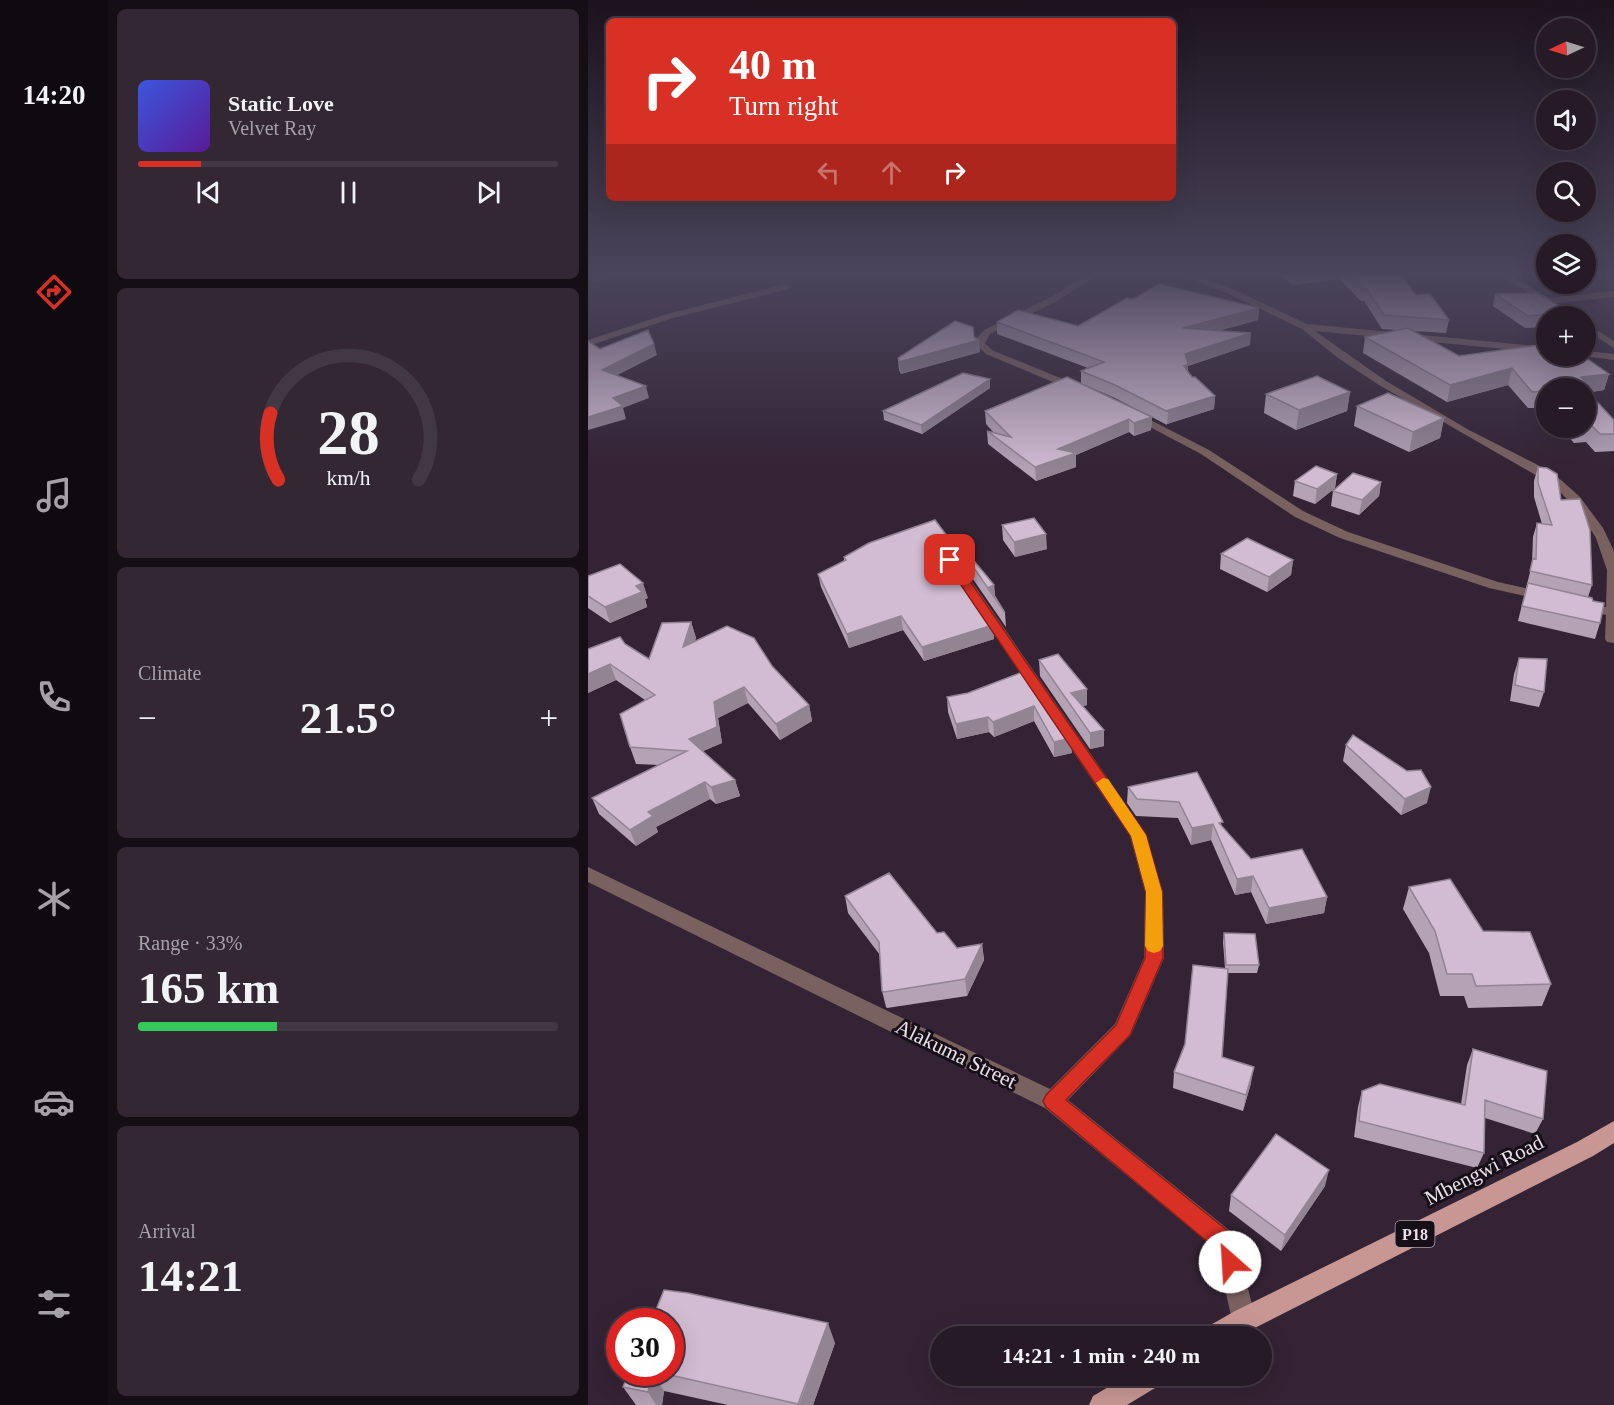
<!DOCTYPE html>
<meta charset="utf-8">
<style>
body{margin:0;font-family:"Times New Roman",serif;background:#322733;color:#f1f3f6;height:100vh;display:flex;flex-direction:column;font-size:22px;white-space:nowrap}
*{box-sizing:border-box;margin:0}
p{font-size:20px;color:#a4a1a7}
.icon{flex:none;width:33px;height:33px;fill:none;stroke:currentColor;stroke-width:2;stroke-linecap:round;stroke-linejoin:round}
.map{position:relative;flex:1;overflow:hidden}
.panel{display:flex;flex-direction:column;gap:9px;padding:9px;background:#150e15;width:480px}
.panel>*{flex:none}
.banner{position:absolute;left:18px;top:18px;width:570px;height:183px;border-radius:9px;box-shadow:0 6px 24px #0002,0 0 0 2px #423844;background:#d93025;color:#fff;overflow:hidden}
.needle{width:39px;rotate:266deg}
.buttons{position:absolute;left:948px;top:18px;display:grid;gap:12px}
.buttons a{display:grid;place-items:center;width:60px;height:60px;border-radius:50%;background:#261a27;box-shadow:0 6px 24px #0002,0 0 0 2px #423844;font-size:30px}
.speed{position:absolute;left:18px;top:1308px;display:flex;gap:12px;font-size:30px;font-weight:700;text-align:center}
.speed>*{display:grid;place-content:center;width:78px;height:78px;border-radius:50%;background:#261a27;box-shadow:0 6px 24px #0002,0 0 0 2px #423844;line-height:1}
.speed .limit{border:9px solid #d22;background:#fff;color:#111}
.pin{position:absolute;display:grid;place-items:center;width:51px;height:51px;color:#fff;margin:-26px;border-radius:12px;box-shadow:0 3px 9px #0006}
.me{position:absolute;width:66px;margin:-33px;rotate:334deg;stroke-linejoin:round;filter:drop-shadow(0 0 4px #0008)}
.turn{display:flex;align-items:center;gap:21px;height:126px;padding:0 24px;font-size:27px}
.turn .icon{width:78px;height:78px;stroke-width:2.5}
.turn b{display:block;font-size:42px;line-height:51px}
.lanes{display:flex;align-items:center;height:57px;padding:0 24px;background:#0003;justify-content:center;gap:30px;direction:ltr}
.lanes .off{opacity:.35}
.big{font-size:45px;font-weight:700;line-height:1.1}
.panel .tile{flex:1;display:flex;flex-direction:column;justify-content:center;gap:9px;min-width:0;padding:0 21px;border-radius:9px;background:#322733}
.panel .dial{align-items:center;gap:0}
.dial svg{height:156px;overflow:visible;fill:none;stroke:#423844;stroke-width:7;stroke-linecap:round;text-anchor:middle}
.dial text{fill:#f1f3f6;stroke:none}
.song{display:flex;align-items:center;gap:18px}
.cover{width:72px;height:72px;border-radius:9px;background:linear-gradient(135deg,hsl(230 70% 55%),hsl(270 70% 35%))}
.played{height:6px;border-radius:3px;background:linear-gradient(90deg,#d93025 15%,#423844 15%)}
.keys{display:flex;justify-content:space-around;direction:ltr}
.heat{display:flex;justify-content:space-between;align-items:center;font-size:33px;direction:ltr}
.charge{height:9px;border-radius:4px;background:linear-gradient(90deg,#34c759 33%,#423844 0)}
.trip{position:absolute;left:342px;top:1326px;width:342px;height:60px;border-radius:30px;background:#261a27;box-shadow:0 6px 24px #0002,0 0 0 2px #423844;font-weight:700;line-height:60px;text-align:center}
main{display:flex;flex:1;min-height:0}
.tabs{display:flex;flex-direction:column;width:108px;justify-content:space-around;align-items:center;background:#0f0a10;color:#a4a1a7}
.tabs .icon{width:42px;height:42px}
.tabs .selected{color:#d93025}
.tabs b{font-size:27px;color:#f1f3f6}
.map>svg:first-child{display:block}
</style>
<main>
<nav class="tabs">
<b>14:20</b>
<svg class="icon selected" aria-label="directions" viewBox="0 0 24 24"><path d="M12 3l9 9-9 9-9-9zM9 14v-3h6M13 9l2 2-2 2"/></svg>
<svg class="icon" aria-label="music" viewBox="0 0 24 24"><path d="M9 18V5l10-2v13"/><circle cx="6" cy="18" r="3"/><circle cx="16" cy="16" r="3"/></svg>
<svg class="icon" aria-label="phone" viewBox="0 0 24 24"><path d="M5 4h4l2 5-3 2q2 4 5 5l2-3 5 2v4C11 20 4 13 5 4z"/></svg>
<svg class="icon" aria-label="climate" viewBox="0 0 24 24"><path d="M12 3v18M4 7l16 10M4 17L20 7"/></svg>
<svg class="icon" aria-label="car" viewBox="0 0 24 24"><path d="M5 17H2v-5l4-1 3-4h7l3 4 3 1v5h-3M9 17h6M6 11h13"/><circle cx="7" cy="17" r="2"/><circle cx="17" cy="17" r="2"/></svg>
<svg class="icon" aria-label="filters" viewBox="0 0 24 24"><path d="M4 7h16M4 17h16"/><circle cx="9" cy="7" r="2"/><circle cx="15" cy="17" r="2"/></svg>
</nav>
<section class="panel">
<div class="tile">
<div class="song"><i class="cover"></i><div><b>Static Love</b><p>Velvet Ray</p></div></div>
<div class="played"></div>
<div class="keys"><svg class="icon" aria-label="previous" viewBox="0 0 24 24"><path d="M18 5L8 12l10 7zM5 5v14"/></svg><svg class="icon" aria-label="pause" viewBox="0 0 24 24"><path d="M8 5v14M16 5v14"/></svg><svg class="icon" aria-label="next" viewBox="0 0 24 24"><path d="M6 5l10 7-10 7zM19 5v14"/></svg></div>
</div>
<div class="tile dial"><svg viewBox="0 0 100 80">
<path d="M14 69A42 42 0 1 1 86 69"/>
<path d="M14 69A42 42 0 0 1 10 35" stroke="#d93025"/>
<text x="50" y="56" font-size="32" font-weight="700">28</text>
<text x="50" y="72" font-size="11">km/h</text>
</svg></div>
<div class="tile"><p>Climate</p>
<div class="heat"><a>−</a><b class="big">21.5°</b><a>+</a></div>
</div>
<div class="tile"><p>Range · 33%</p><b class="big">165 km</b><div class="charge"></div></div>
<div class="tile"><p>Arrival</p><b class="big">14:21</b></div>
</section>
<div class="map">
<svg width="1026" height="1405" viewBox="0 0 1026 1405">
<rect width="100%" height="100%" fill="#332334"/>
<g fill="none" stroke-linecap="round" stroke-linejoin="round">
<path fill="#79615f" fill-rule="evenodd" d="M18,274H30L7,283L3,280Z
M500,274H510L471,300L402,334L397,343L404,350L494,387V391H486L398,354L388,345L389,338L396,330L465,296Z
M591,274H603L647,290L719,324L958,347V353L727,331L798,381L881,430L948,464L973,480L992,497L1015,528L1026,551V643L1019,642L1017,639L1018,615L991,609L989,606L996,602L1018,607L1019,570L1008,538L991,511L965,485L791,385L750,358L714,329L641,294Z
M910,274H920L961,298L1026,291V297L968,303L988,316H979Z
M198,284L202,287L201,289L85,318L0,346V340L79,314Z
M998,323L1026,341V348L998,330Z
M998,351L1026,354V360L995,356H998Z
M547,412L621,450L715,511L760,532L910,582L960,593L962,596L955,600L901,588L752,538L707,517L613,454L543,417L542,415Z
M362,556L367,557L556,831L575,892L576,958L545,1030L542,1036L480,1100L646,1234L668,1320L665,1329L656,1332L647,1329L644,1320L628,1249L457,1108L0,882V867L462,1089L527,1024L556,958L557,892L542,836L356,560Z"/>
<path fill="#c89794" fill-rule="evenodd" d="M1026,1121V1143L1005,1156L651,1336H616L619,1327L647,1311L989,1142Z
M539,1376H576L572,1385L539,1405H501L505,1396Z"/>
</g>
<path fill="#b4a2b5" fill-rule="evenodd" d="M690,274H812L828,295L861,320L858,333L826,331L871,356L1021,374L1016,390L1003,392V395L1026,420V451L1007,452L998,442L986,443L972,428H998V388H958V412L955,408H940L920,385L859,402L775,353L777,337L809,330L794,329L776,301H773L751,279L705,285Z
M907,294L985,313L984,316H958V327L937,328L905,306Z
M545,299L671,308L670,320L630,331L662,345L600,366V371L604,377L627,396L626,409L579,424V425L564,417L563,430L546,436L541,432L488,455V467L448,481L400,444L399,431L406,433L398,424L397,411L493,384V371L500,368L409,334V322L490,326ZM497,385L527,398L563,417Z
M386,337L392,352L313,374L311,370L310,358Z
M402,379V388L334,434L296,420L295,411Z
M762,392L759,411L708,430L676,413L678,394Z
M769,406L856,418L852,438L821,452L766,426Z
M950,467L973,500L1004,585L1000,597L1005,601L1012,623L1007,639L930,621L944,564L945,537L949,523L954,524L946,497V481Z
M749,474L747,488L727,504L705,496L707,481Z
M793,482L791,496L771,515L743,506L745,491Z
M414,525L459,549L427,557L415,540Z
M367,538L406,585L407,596L417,613L418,627L369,556L362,554L358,556L405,625L406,639L336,661L315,630L261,648L233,587L230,574L256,561V557L362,540Z
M633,554L705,560L703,575L679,592L632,569Z
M0,576L60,598L57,599L59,607L22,623L0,608Z
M103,622L108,638L106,642L184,666L221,705L224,721L192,740L160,703L130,718L134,743L115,751L147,780L152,796L128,804L122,799L68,827L70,832L48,846L11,814L4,798L71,765L48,764L42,747L57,700L28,680L0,693L37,644L61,659Z
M931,658L956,692L951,707L922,701L926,674Z
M451,660L499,705L495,706L516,746L502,749L452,676Z
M437,671L484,753L466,757L446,721L406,737L401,732L369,739L360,712L359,697L380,693Z
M758,745L839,803L813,815L755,761Z
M609,772L634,826L663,859L739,897L736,913L678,924L663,892L647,895L623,840L603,845L590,818L548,816L539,803L540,787Z
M821,887L895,931L963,984L954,1006L880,1008L876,996H852L841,953L815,909Z
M257,896L349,933L369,948L394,944L396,960L379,996L299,1008L298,1007L294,991L292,955L260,913Z
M636,933L671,965L669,973H640L634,1057L663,1083L655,1111L585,1088L586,1072L637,968L635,942Z
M885,1049L955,1119L947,1134L897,1118L896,1153L889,1168L766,1137L770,1107L774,1091L873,1104L879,1065Z
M737,1186L693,1251L641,1211L643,1195Z
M247,1343L225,1405H140L76,1391L74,1405H48L35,1387L41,1372H82Z"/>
<path fill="#928493" d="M706,274H752L751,279L705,285Z
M671,308L670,320L595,340V328Z
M663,333L662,345L600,366L599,377L595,379L597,354Z
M391,340L392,352L313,374L311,362Z
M66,344L69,355L18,381L14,370Z
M924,368L920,385L859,402L862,385Z
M1021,374L1016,390L1003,392L1004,390L993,377Z
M402,379V388L334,434L333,425Z
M58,386L61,398L35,408L38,419L0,430V417L25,398Z
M762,392L759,411L708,430L711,410Z
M627,396L626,409L579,424L580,412L578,411Z
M564,417L563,430L546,436V423Z
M856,418L852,438L821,452L825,432Z
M541,419V432L488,455V467L448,481L447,467L470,449Z
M749,474L747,488L727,504L729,489Z
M793,482L791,496L771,515L774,500Z
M458,534L459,549L427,557L426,542Z
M361,540L362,554L355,558L353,548V545Z
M705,560L703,575L679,592L681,577Z
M55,583L60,598L57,599L59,607L22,623L17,607L48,586Z
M406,585L407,599L401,587Z
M313,616L315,630L261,648L259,634Z
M103,622L108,638L100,663L95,647Z
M405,625L406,639L336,661L334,647Z
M22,664L28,680L0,693V674Z
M156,687L160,703L130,718L134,743L106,755L101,739L126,702Z
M499,689V705L485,709L483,693Z
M221,705L224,721L192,740L188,724Z
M446,706V721L406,737L405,722Z
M400,717L401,732L369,739L368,724Z
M516,730V746L502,749V733Z
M483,738L484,753L466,757V742Z
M147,780L152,796L128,804L123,787Z
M117,782L122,799L68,827L70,832L48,846L42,830L60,812Z
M843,787L839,803L813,815L817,799Z
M625,824L623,840L603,845L604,828Z
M665,876L663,892L647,895L649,879Z
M739,897L736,913L678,924L681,908Z
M394,944L396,960L379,996L377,979Z
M666,1067L663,1083L655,1111L658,1095Z
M741,1170L737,1186L693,1251L697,1235Z
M240,1323L247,1343L225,1405H211Z
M64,1372L76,1391L74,1405H68L60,1392Z"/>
<path fill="#d1bcd2" stroke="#928493" stroke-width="1.5" d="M761,274H812L828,295L842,294L861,320L796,315L778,288H775Z
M571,284L671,308L595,328L663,333L597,354L600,364L596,366L604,377H607L627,396L578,411L580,412L527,385L493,371L516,362L409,322L430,310L490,326L539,298L545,299Z
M949,293L985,313L940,316L907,294Z
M367,321L385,327L386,337L391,340L311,362L310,358Z
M820,328L871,356L958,344V356H995L1021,374L993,377L1004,390H998L1026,420V434H1012L1003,425H998V388H958V391L944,392L924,368L862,385L777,337Z
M60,330L66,344L14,370L58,386L25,398L35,406L0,417V341L12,349Z
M375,373L402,379L333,425L295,411Z
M729,376L762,392L711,410L678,394Z
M479,377L564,417L546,423L541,419L470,449L488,453L447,467L399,431L423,437L397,411Z
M800,393L856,418L825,432L769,406Z
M728,466L749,474L729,489L707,481Z
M950,467L959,468L969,474L973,500L992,499L1002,530L1004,585L942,571L945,558L948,559L949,523L964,525L950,483Z
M765,473L793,482L774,500L745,491Z
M446,518L458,534L426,542L414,525Z
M347,520L362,540L367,538L406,585L401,587L417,613L368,542L361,540L353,545V548L405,625L334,647L313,616L259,634L230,574L258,560L256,557L281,543Z
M659,538L705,560L681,577L633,554Z
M32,564L55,583L48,586L54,592L17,607L0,596V576Z
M940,583L1004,598L1005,601L1016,603L1012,623L934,606Z
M103,622L95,647L139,626L166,638L184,666L221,705L188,724L156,687L126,702L129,727L101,739L147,780L123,787L117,782L60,812L65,816L42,830L4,798L99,751L42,747L32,714L67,695L22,664L0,674V649L32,637L37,644L61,659L74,623Z
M470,654L499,689L483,693L516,730L502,733L451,660Z
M931,658L959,659L956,692L927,685Z
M437,671L483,738L466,742L446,706L405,722L400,717L368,724L359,697L380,693Z
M765,735L819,771L833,770L843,787L817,799L758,745Z
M609,772L635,822L631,823L663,859L714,849L739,897L681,908L665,876L649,879L625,824L604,828L591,802L549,799L540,787Z
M301,873L349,933L356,932L369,948L394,944L377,979L296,992L294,991L291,942L257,896Z
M862,879L895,931L942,932L963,984L888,986L884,974H859L847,931L821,887Z
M636,933L667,934L671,965H638Z
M605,965L640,969L634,1057L666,1067L658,1095L586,1072L597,1044Z
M885,1049L959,1071L955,1119L897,1100L896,1153L771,1121L774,1091L792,1084L877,1105Z
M688,1134L741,1170L697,1235L643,1195Z
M76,1290L100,1293L240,1323L210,1404L69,1372H82V1322H63Z
M41,1372H64L60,1392L35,1387Z"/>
<linearGradient id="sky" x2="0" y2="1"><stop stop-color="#1c131d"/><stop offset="0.58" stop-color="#4a455c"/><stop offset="1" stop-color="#4a455c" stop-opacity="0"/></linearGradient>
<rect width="1026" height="471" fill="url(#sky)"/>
<path fill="#d93025" stroke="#8d1f18" stroke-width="1.5" d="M362,557L366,558L558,835L574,892L575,958L544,1030L542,1035L478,1100L645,1235L653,1262L650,1269L642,1272L635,1269L628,1249L458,1107L455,1101L458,1095L528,1025L557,958L558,892L543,836L356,560Z"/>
<path fill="#f59e0b" d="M515,778L520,779L558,835L574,892L575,946L572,951L566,953L560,951L557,946L558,892L543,836L508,783Z"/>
<g text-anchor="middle" stroke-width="6" stroke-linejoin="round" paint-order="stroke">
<rect fill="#160f17" stroke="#aaa1ab" stroke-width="1.5" x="807.5" y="1221" width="39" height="26" rx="4.5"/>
<g font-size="16" font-weight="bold" fill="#eae0eb">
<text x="827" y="1240">P18</text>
</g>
<g font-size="21" fill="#eae0eb" stroke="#160f17">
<text transform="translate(368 1054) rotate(26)" y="7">Alakuma Street</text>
<text transform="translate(896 1170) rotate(-27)" y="7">Mbengwi Road</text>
</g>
</g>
</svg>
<div class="buttons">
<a><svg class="needle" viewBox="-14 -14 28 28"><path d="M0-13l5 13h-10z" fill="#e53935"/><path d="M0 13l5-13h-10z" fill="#a4a1a7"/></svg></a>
<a><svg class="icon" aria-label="sound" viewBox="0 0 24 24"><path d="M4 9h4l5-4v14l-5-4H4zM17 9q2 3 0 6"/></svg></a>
<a><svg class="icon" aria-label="search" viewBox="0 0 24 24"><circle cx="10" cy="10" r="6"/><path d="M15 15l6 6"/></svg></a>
<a><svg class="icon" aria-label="layers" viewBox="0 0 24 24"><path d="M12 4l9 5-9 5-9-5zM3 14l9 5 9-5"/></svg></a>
<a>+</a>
<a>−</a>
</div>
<div class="speed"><div class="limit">30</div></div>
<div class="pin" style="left:362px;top:560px;background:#d93025"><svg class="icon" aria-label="arrive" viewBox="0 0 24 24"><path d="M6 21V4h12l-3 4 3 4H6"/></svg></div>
<svg class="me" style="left:642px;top:1262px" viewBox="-20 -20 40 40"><circle r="19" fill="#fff"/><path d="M0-13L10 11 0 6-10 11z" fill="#d93025"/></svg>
<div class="trip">14:21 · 1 min · 240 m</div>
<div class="banner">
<div class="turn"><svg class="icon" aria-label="right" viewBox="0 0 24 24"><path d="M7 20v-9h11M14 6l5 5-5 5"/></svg><div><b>40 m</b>Turn right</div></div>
<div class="lanes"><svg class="icon off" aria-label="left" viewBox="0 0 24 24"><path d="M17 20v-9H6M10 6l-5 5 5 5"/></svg><svg class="icon off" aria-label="ahead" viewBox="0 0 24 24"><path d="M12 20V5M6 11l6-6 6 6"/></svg><svg class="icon" aria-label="right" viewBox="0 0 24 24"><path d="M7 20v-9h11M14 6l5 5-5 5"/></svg></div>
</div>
</div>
</main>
